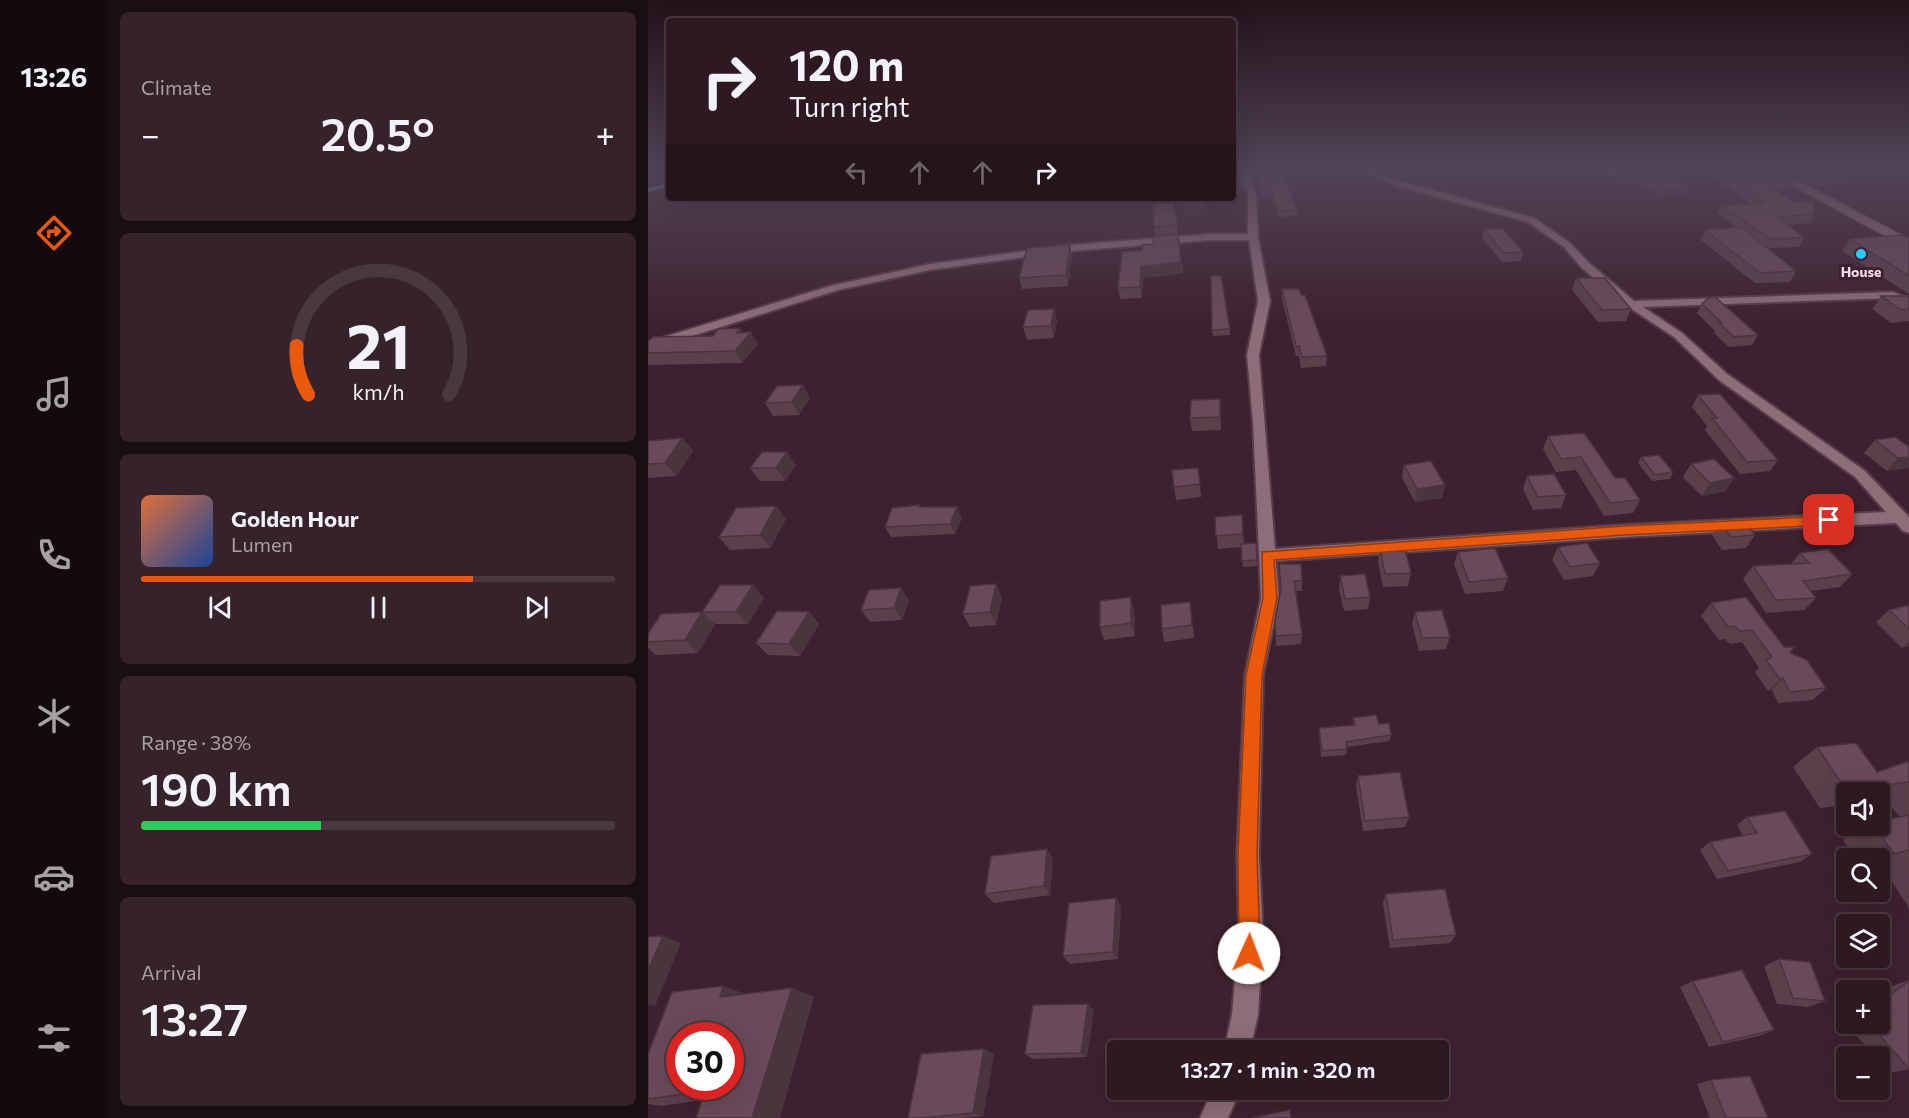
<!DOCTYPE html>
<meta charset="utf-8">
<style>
body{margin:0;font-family:Commissioner,sans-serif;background:#36222a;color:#f1f3f6;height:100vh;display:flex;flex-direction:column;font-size:22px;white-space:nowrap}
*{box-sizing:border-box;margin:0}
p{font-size:20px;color:#a7a0a5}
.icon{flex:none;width:33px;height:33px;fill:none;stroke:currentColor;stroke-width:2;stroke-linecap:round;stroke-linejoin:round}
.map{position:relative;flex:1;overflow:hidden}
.drawer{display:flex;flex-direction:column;gap:12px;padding:12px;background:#190e13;width:540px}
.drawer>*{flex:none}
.guide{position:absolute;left:18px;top:18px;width:570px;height:183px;border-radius:6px;box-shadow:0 6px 24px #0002,0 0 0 2px #493840;background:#2e1922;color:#f1f3f6;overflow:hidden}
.fabs{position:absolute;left:1188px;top:782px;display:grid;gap:12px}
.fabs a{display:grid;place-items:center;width:54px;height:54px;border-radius:6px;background:#2e1922;box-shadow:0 6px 24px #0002,0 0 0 2px #493840;font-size:30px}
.speed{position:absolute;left:18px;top:1022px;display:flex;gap:12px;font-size:30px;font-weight:700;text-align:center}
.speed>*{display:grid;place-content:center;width:78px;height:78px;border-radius:50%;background:#2e1922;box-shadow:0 6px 24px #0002,0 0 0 2px #493840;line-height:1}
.speed .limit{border:9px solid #d22;background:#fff;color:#111}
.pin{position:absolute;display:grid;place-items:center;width:51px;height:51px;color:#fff;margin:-26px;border-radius:12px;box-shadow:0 3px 9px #0006}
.me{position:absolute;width:66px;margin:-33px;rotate:2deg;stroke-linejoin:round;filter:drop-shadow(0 0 4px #0008)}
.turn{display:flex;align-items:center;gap:21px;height:126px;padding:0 24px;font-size:27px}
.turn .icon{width:78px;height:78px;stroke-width:2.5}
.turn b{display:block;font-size:42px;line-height:51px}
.lanes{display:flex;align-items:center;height:57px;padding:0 24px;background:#0003;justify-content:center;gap:30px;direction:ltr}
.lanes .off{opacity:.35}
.big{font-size:45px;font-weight:600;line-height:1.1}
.drawer .widget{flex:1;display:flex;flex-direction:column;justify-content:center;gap:9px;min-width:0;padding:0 21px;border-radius:9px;background:#36222a}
.drawer .dial{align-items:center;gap:0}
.dial svg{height:156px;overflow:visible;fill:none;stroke:#493840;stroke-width:7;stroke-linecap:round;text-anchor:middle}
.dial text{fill:#f1f3f6;stroke:none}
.song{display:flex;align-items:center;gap:18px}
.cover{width:72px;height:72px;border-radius:9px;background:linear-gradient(135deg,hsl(20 70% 55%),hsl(220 70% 35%))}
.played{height:6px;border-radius:3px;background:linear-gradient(90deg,#ea580c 70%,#493840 70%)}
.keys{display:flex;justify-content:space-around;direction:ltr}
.heat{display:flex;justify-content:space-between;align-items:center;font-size:33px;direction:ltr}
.charge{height:9px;border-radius:4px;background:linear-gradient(90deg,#34c759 38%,#493840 0)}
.trip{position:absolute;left:459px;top:1040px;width:342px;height:60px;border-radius:6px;background:#2e1922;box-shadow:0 6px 24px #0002,0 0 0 2px #493840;font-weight:600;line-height:60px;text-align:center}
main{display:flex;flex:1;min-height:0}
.dock{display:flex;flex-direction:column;width:108px;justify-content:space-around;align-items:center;background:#120a0e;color:#a7a0a5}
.dock .icon{width:42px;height:42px}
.dock .selected{color:#ea580c}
.dock b{font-size:27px;color:#f1f3f6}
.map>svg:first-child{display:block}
</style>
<main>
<nav class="dock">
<b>13:26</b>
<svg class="icon selected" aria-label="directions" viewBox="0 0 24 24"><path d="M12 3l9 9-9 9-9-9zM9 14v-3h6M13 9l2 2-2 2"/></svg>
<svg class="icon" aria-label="music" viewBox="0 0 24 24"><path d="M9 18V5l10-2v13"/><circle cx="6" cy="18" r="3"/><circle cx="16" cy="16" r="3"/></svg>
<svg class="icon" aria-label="phone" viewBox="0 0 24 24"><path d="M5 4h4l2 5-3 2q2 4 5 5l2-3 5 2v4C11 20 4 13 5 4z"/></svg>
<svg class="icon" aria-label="climate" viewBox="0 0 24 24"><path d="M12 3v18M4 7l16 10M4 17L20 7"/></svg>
<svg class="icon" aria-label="car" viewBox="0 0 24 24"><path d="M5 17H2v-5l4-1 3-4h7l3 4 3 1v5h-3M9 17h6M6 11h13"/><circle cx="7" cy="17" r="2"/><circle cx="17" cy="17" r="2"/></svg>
<svg class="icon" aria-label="filters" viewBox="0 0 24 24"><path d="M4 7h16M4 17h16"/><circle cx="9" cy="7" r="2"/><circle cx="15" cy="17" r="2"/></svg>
</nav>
<section class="drawer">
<div class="widget"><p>Climate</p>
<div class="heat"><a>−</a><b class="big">20.5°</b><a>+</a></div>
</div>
<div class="widget dial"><svg viewBox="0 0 100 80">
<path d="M14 69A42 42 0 1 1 86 69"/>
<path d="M14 69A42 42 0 0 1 8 44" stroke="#ea580c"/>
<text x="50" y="56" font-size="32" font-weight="700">21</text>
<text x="50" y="72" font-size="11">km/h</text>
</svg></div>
<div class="widget">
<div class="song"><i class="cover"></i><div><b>Golden Hour</b><p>Lumen</p></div></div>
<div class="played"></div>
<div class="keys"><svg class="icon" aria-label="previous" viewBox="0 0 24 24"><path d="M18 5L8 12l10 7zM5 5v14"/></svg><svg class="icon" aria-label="pause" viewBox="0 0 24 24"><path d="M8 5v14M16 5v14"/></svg><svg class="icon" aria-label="next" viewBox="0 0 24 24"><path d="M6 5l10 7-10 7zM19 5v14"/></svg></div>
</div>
<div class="widget"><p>Range · 38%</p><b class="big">190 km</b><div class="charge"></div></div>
<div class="widget"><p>Arrival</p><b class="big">13:27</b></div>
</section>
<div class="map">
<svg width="1261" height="1118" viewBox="0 0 1261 1118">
<rect width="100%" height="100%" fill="#3e212e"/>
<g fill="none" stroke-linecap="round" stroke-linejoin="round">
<path stroke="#5d9fbb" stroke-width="4" d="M0,190L21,185"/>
<defs>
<path id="street" d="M595,168H603L602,180L608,194L610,237L622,301L611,355L627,549L976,525L1238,512L1207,477L1071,380L1026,337L979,306L933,267L916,247L880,222L749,186L707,168H718L755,182L886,218L922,243L941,263L986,301L1245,292L1261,299V306L1243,298L995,307L1034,333L1079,374L1217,471L1261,517V533L1255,531L1248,523L976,537L628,561L631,598L615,675L611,855L615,933L610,1015L602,1050H576L584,1015L591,933L589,855L597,675L613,598L605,423L599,355L610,301L601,240H563L422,251L282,270L190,290L0,350V342L182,286L282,264L422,245L563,234H600V194L594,180Z
M916,168L963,170L1065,168L1061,170L963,176Z
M565,1089H593L580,1118H552Z"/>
<path id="secondary" d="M1112,168H1126L1261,239V249Z"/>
</defs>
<use href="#street" stroke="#563d48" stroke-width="4"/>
<use href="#secondary" stroke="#563d48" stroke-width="3"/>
<use href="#street" fill="#8e6c7a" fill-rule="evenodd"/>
<use href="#secondary" fill="#8e6c7a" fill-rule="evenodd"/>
</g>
<path fill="#5b404c" d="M609,168L649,210V216L630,217L624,197H613Z
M693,168H713L717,170V175L698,176Z
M1061,168H1126L1149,180L1144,188L1127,190L1166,214L1162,223L1140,225L1156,238L1151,247L1119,248L1148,271L1142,282L1107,283L1053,240L1057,230L1090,228L1069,213L1073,205L1101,203L1059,172Z
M1142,168L1203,178L1200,183L1166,186L1140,173Z
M969,173L1036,176L1034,181H1031L1040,188L1038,194L1012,196L993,183H973L967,178Z
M533,198H556L558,205L559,214L537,216Z
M526,203L535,273L495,278L494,298L472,299L470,288L494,250L505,244L507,236L506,227Z
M836,229L875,252L873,261L854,262L834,238Z
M1202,239H1261V294L1194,251Z
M422,245L424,256L420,286L374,289L371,278Z
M928,278L983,309L978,321L950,322L924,290Z
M634,289L653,295L679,356L678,366L653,368L651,356H648L634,299Z
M1233,296H1261V321L1243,323L1224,309Z
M1054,304L1110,335L1104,345L1081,347L1066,333L1067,331L1049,313Z
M406,309L409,321L406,338L379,340L375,327Z
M582,329V335L565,336L564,330Z
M95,332L110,344L94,363L0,365V341Z
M1050,395L1130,460L1122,471L1092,474L1057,430L1059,426L1044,407Z
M162,398L151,415L125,416L117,403Z
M572,399L573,430L544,431L542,418Z
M900,436L967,478L992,500L985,513L956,516L928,470L908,472L895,449Z
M34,438L45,451L28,476L0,478V441Z
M1227,440L1261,447V467L1260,468L1239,471L1216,453Z
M993,457L1025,472L1022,479L1004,481L990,463Z
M1043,464L1078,491L1054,496L1035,477Z
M148,465L137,481H112L102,468Z
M756,465L797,485L794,498L767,502L754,478Z
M550,468L553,497L528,500L526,487Z
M879,476L918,495L913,508L885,510L875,489Z
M567,517L595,534L596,544L608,543L609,566L595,567L593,547L570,549Z
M314,518L307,534L243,537L237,527Z
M138,519L122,548L82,550L71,537Z
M1072,522L1107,535L1098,548L1074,550L1064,535Z
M910,547L952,563L945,576L916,580L904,560Z
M732,549L763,573L760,586L735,587L730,562Z
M810,552L860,578L855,591L817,594L806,564Z
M1152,553L1204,574L1192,587L1163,591L1168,598L1156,610L1118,613L1095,579L1105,566L1143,564Z
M631,564L654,581V591H648L654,634L653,644L628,646L627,620L633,591Z
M692,576L722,597L720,609L696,611L691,589Z
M105,585L116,598L100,624H67L50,653L8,655L0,648V634L54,612Z
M253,588L261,601L254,620L222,622L213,610Z
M354,597L348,625L322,627L315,614Z
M542,602L546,638L516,642L514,629Z
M1063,603L1136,647L1178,688L1165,700L1130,703L1124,690L1120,691L1107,672L1111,668L1094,642L1082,644L1077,639L1071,640L1053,616Z
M1261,605V646L1254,648L1228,622L1241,610Z
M486,610L487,636L456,640L452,627Z
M161,612L171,624L152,656L120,655L108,643Z
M767,612L802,637L798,649L771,651L764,624Z
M705,718L731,724L743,735L741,741L699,747L698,755L673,757L671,733V728L705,725Z
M1169,747L1229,772L1261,761V908L1234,866L1232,867V858H1207L1195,840L1219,825H1232L1252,817L1237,800L1232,801V792H1198V805L1172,808L1145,767Z
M710,776L761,817L757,827L715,831L708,786Z
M1099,817L1164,854L1152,862L1069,879L1052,850L1062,842L1095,836L1089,825Z
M399,849L405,859L402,895L346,903L337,894Z
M738,894L808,935L802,943L742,948L735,903Z
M468,898L473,907L470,959L422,964L415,956Z
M1131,959L1177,1001L1160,1007L1129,1004L1116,966Z
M1261,980V1069L1241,1073L1232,1062V1056H1226L1196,1021L1198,1019V1023H1232V995L1244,986Z
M1045,981L1126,1030L1111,1036L1061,1047L1032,987Z
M144,988L166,997L54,1100L14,1106L0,1104V1054L96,994Z
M446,1010L439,1057L385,1059L377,1054Z
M346,1054L335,1116L314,1118H260Z
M1063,1080L1120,1118H1062L1049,1084Z"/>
<path fill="#4a343e" d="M1040,188L1038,194L1012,196L1014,191Z
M558,205L559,214L537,216V207Z
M422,245L424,256L420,286L418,275Z
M533,262L535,273L495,278L494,298L492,287L493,267Z
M406,309L409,321L406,338L403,326Z
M92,328L98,338L103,332L110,344L94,363L87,351L89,333Z
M155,385L162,398L151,415L144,402Z
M34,438L45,451L28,476L17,463Z
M139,452L148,465L137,481L128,468Z
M1261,457V467L1260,468L1239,471L1250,458Z
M1086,478L1078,491L1054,496L1062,483Z
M797,485L794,498L767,502L769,489Z
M128,506L138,519L122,548L112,535Z
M309,507L314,518L307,534L302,524Z
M348,584L354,597L348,625L342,612Z
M105,585L116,598L100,624L88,612Z
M253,588L261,601L254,620L246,608Z
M483,597L486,610L487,636L483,623Z
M54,612L67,624L50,653L37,640Z
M161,612L171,624L152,656L141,644Z
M1261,642V646L1254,648Z
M1135,678L1124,690L1120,691L1132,679Z
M399,849L405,859L402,895L396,886Z
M468,898L473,907L470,959L465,952Z
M15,936L33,943L7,1006L0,1004V970Z
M75,986L101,995L72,997Z
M144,988L166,997L132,1118H104Z
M440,1004L446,1010L439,1057L433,1053Z
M336,1049L346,1054L335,1116L325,1113Z"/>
<path fill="#6a4a58" stroke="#4a343e" stroke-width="1.5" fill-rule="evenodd" d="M609,168H633L649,210L630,211L623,191L613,192Z
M697,168H713L717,170L698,171Z
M1068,168H1126L1149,180L1116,183L1146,202L1165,201L1166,214L1130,217L1156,238L1123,239L1073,205L1117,203Z
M1143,168H1202L1203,178L1168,181Z
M1026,169L1036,176H1024L1040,188L1014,191L994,178H974L969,173Z
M534,198H556L558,205L537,207Z
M526,203L529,225L506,227L505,204Z
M1093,227L1148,271L1112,273L1057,230Z
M854,228L875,252L856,253L836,229Z
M530,234L533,262L493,267L492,287L470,288L474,252L494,250V245L505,244L506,236Z
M1254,235L1261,239V276L1202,239Z
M422,245L418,275L371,278L379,248Z
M563,276H573L582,329L564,330Z
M928,278H957L983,309L954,310Z
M634,289H651L653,295H657L679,356L654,357L651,346H648Z
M1233,296H1261V309L1253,310Z
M1067,297L1110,335L1086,337L1071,323H1074L1054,304L1060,298Z
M406,309L403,326L375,327L380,310Z
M92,328L89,333L103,332L87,351L0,353V341L5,337L65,336L70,329Z
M155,385L144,402L117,403L129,386Z
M1072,394L1130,460L1099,462L1064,418H1069L1050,395Z
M572,399V417L542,418L543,400Z
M936,433L967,478H977L992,500L962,503L933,457L913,459L900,436Z
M1247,437L1261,447V457L1250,458L1227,440Z
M34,438L17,463L0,464V441Z
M114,452H139L128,468H102Z
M1011,455L1025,472L1007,475L993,457Z
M1066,459L1086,478L1062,483L1043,464Z
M783,461L797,485L769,489L756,465Z
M550,468L552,484L526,487L524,470Z
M906,474L918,495L890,497L879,476Z
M272,505L271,507H309L302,524L237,527L244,508Z
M128,506L112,535L71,537L88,508Z
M594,515L595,534L568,536L567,517Z
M1096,521L1107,535L1083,537L1072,522Z
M608,543L609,560L594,561L593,544Z
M939,543L952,563L922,567L910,547Z
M757,548L763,573L737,574L732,549Z
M847,548L860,578L821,582L810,552Z
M1180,549L1204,574L1155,581L1168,598L1128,600L1105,566L1161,563L1152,553Z
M631,564H653L654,581H646L654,634L628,636L627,620L633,588Z
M717,574L722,597L697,599L692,576Z
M348,584L342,612L315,614L322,586Z
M72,585H105L88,612H54Z
M253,588L246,608L213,610L221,590Z
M483,597V623L452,627V601Z
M1098,597L1136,647H1146L1142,653L1159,660L1178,688L1142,692L1135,678L1132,679L1118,660L1124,657L1104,630L1092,631L1087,626L1080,627L1063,603Z
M542,602L544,625L514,629L513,605Z
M1261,605V629L1241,610Z
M794,610L802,637L774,638L767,612Z
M129,611L161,612L141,644L108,643Z
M54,612L37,640L0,642V634L13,614Z
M728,715L731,724L741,723L743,735L698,742L699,749L674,751L671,728L707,725L705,718Z
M1208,743L1229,772L1261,761V782L1198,790L1169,747Z
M752,772L761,817L717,821L710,776Z
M1137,811L1164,854L1080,871L1062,842L1109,833L1099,817Z
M1261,815V850L1246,854L1225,825H1232V821Z
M399,849L396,886L337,894L343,856Z
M797,889L808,935L745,940L738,894Z
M468,898L465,952L415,956L421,903Z
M15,936L0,970V937Z
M1131,959L1162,962L1177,1001L1145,998Z
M1094,970L1126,1030L1075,1042L1045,981Z
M1261,981V1069L1221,1023H1232V1002Z
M75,986L72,997L144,988L104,1118H48L57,1091L0,1099V1054L24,992ZM32,1035H82V1086H32Z
M440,1004L433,1053L377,1054L385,1005Z
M336,1049L325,1113L275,1118H260L273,1054Z
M1102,1076L1120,1118H1078L1063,1080Z
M642,1110L643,1118H603Z"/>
<linearGradient id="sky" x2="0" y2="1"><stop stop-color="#221219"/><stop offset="0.52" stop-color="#524357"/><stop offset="1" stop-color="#524357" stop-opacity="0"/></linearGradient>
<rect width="1261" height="324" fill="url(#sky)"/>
<path fill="#ea580c" stroke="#983908" stroke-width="1.5" d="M1181,516L1188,520L1181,525L976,535L626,560L629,598L614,675L609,855L612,953L609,961L601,964L594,961L591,953L590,855L598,675L615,598L614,552L976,526Z"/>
<circle fill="#27c8fe" stroke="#3e212e" stroke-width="2" cx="1213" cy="254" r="6"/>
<g text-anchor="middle" stroke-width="6" stroke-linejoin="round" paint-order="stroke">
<g font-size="14" font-weight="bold" fill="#f3dfe7" stroke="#3e212e">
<text x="1213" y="277">House</text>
</g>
</g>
</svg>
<div class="fabs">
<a><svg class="icon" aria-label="sound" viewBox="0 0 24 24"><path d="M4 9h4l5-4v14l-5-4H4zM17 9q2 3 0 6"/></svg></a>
<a><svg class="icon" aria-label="search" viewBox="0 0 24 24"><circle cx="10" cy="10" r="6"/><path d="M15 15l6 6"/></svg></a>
<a><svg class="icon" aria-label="layers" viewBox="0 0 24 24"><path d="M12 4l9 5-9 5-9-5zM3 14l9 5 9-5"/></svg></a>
<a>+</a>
<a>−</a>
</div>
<div class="speed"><div class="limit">30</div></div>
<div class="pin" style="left:1181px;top:520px;background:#d93025"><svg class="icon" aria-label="arrive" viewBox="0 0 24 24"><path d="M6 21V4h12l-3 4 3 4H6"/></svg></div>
<svg class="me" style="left:601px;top:953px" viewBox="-20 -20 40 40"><circle r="19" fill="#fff"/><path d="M0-13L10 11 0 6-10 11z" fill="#ea580c"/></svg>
<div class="trip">13:27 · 1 min · 320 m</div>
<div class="guide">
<div class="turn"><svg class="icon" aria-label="right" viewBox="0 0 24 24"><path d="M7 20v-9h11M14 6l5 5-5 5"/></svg><div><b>120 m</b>Turn right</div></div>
<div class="lanes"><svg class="icon off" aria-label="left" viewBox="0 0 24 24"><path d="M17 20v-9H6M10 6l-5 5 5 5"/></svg><svg class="icon off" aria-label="ahead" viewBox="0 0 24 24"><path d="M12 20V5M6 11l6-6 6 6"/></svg><svg class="icon off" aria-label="ahead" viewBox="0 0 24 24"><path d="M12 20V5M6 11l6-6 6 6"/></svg><svg class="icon" aria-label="right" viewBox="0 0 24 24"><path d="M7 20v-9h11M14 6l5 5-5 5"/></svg></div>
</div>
</div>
</main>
